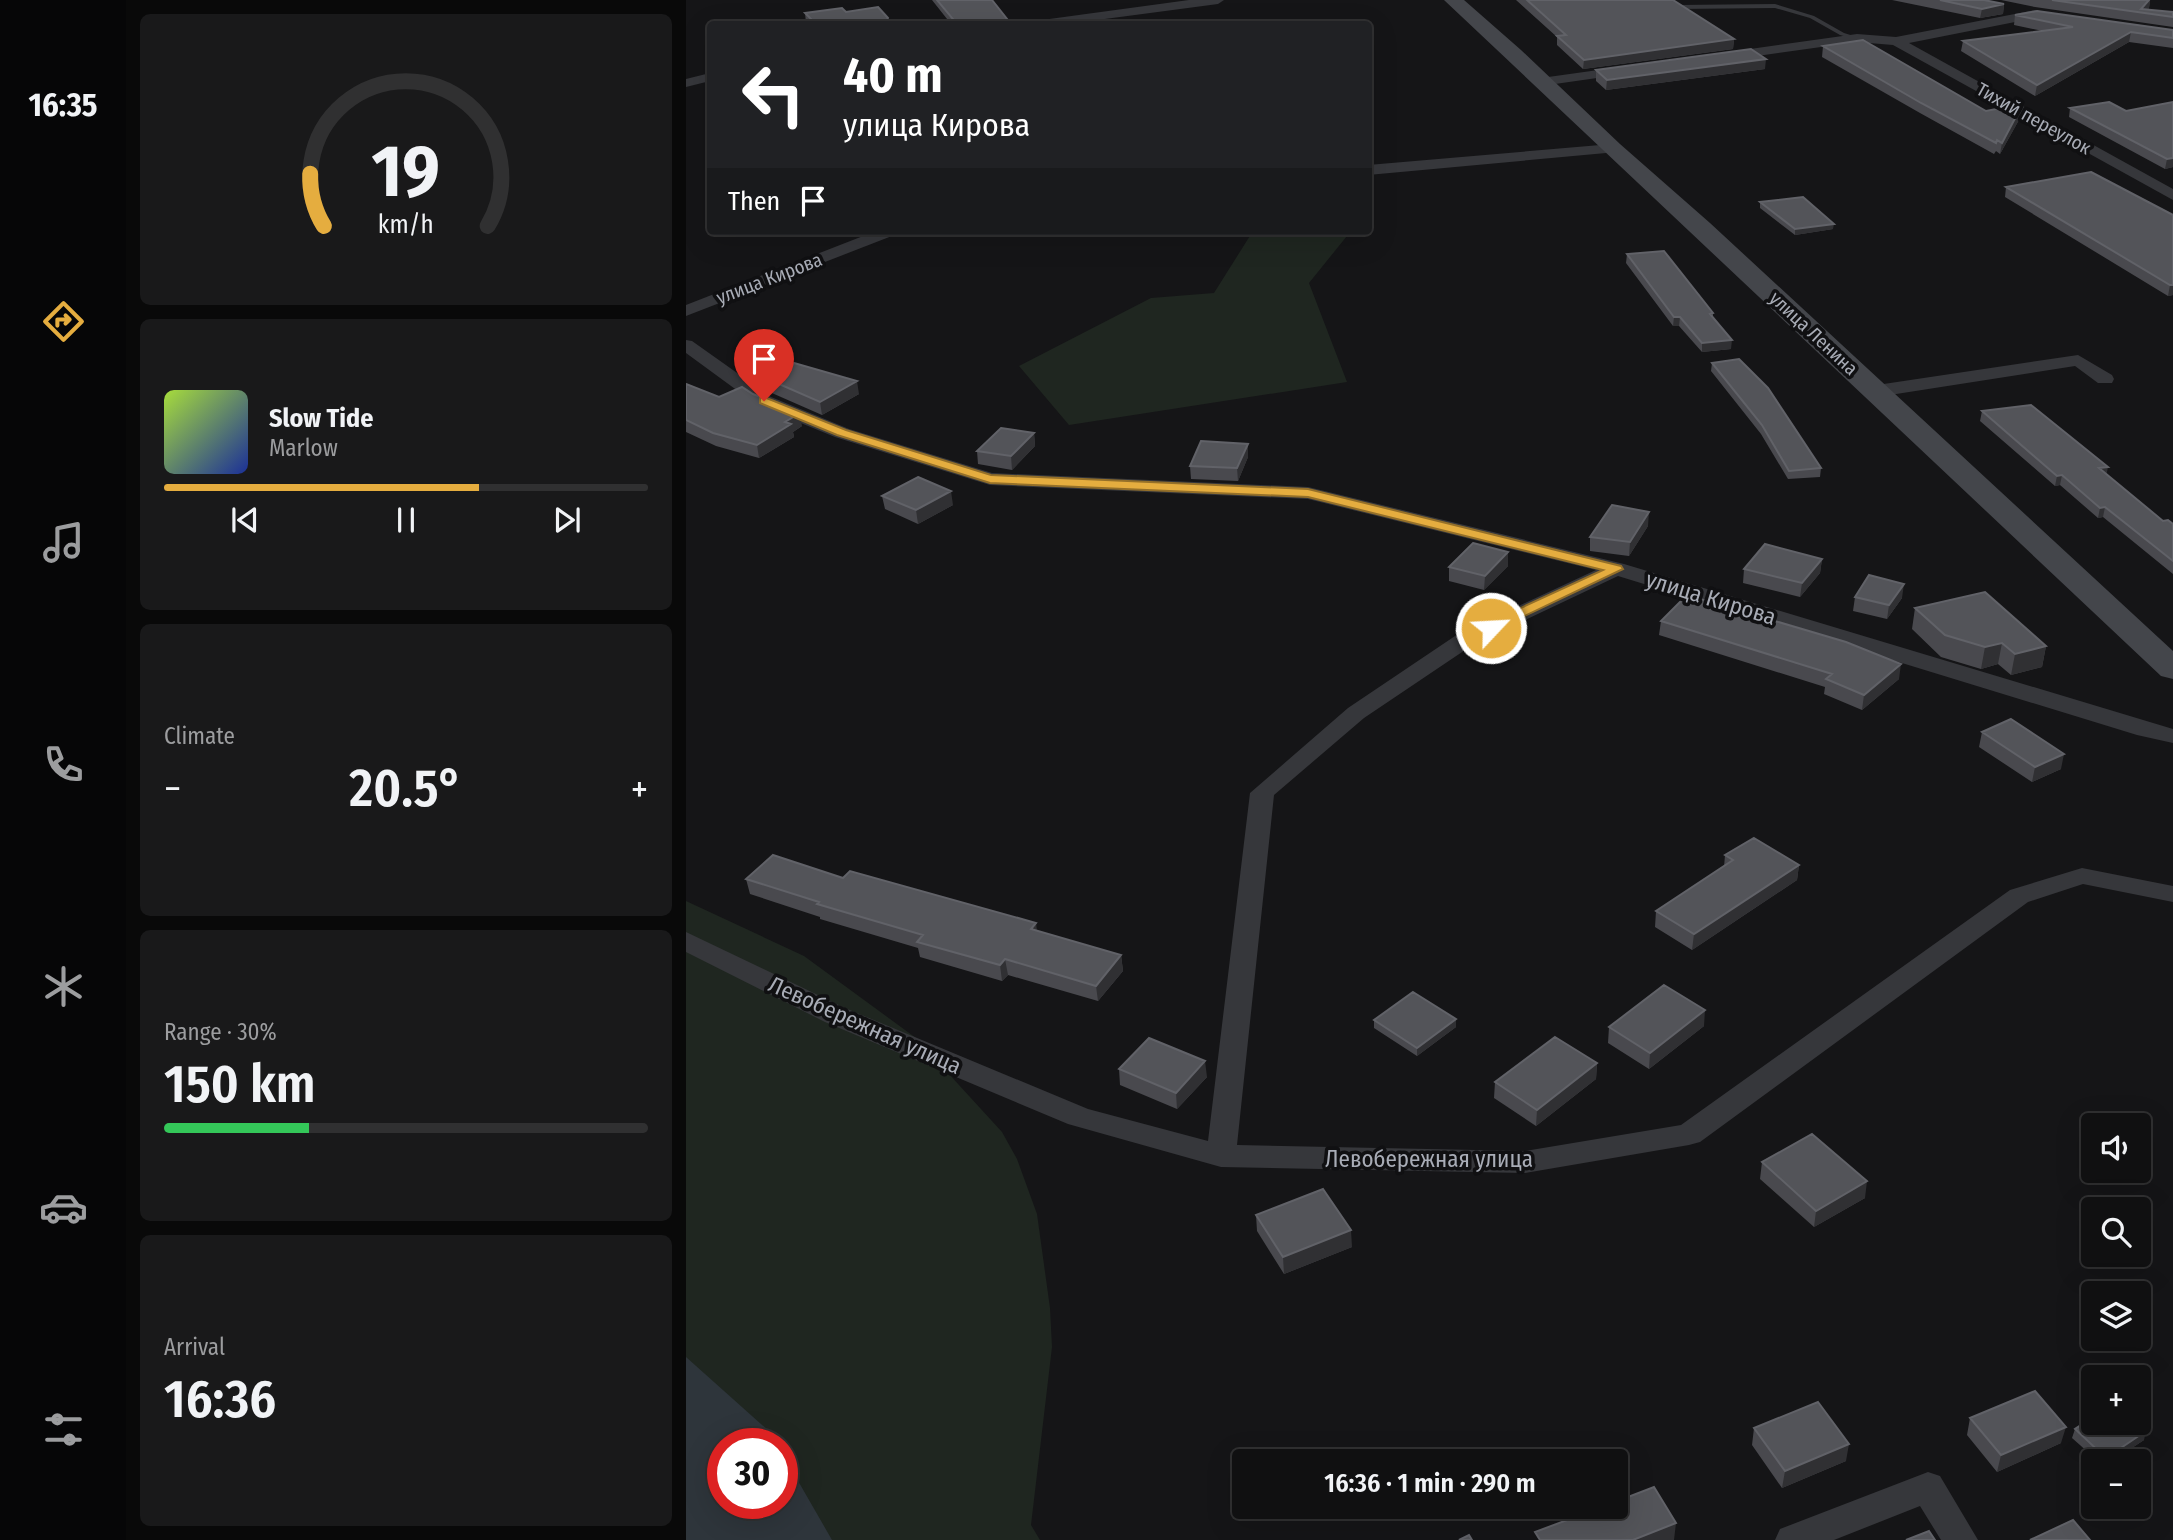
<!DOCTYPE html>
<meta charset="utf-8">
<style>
body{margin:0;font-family:"Fira Sans Condensed",sans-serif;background:#19191a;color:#f1f3f6;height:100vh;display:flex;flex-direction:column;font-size:26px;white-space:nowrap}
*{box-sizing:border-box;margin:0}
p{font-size:23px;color:#9c9d9f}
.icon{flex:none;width:38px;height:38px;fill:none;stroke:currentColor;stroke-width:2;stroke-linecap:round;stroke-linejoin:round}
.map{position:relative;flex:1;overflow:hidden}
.panel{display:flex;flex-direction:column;gap:14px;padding:14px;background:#090909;width:560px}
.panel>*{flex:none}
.banner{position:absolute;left:21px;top:21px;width:665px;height:214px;border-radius:7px;box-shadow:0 7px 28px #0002,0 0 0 2px #303031;background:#202124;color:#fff;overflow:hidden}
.buttons{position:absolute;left:1395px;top:1113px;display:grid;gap:14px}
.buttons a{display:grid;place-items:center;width:70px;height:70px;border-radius:7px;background:#101011;box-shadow:0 7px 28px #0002,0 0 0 2px #303031;font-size:35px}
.speed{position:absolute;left:21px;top:1428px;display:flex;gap:14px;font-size:35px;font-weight:700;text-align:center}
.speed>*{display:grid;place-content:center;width:91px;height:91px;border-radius:50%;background:#101011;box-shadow:0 7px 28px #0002,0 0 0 2px #303031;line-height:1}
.speed .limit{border:10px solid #d22;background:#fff;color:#111}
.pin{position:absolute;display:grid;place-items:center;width:60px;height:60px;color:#fff;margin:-72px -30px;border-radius:50% 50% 50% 0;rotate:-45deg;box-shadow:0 0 7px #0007}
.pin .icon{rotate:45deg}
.me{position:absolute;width:77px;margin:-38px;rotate:65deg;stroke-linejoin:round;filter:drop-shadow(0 0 5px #0008)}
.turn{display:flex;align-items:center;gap:24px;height:147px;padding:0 21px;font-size:32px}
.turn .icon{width:91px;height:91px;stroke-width:2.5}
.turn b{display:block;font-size:49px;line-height:60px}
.then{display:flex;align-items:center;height:66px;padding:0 21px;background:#0003;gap:14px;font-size:26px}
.big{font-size:52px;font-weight:600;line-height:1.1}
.panel .tile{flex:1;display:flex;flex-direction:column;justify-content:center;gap:10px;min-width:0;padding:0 24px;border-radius:10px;background:#19191a}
.panel .dial{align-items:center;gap:0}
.dial svg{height:182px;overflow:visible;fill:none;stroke:#303031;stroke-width:7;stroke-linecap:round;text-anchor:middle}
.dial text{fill:#f1f3f6;stroke:none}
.song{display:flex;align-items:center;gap:21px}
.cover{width:84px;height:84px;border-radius:10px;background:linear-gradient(135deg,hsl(80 70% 55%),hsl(230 70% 35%))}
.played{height:7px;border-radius:4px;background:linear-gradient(90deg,#e5ad3f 65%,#303031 65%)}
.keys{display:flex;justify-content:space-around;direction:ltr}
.heat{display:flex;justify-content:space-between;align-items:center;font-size:38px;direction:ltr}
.charge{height:10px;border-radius:5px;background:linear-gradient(90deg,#34c759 30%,#303031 0)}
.trip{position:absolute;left:546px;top:1449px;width:396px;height:70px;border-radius:7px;background:#101011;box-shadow:0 7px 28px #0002,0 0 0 2px #303031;font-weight:600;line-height:70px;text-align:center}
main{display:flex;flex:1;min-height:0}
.dock{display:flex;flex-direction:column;width:126px;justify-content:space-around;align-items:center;background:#060607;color:#9c9d9f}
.dock .icon{width:49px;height:49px}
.dock .selected{color:#e5ad3f}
.dock b{font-size:32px;color:#f1f3f6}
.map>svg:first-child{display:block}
</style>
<main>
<nav class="dock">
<b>16:35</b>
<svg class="icon selected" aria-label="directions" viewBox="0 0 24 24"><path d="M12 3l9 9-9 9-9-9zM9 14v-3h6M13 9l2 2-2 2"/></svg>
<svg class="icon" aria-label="music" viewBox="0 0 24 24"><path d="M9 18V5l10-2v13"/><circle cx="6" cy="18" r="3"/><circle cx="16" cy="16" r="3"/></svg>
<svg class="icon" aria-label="phone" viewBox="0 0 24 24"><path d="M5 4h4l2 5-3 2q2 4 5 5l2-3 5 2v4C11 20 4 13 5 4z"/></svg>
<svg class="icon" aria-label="climate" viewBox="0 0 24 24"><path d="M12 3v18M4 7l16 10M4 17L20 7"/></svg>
<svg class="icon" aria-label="car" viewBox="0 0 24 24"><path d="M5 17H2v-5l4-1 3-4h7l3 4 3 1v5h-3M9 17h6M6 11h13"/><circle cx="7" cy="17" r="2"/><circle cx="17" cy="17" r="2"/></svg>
<svg class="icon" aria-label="filters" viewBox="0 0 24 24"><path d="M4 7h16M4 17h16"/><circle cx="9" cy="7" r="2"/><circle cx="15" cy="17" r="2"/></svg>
</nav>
<section class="panel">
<div class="tile dial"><svg viewBox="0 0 100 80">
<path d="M14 69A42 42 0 1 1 86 69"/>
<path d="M14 69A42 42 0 0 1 8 46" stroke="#e5ad3f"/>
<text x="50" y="56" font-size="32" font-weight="700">19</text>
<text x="50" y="72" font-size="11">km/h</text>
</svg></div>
<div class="tile">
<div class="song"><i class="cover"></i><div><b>Slow Tide</b><p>Marlow</p></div></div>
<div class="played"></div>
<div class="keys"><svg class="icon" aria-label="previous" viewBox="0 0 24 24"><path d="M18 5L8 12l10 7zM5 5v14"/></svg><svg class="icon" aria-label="pause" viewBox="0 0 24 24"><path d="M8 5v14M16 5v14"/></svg><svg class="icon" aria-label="next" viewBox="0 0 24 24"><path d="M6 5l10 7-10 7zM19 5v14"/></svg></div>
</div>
<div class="tile"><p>Climate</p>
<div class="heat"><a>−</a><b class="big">20.5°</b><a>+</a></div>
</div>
<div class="tile"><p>Range · 30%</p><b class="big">150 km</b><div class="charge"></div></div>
<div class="tile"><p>Arrival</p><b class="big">16:36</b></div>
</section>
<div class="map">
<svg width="1487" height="1540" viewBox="0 0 1487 1540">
<rect width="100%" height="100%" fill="#151517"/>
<path fill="#1f2620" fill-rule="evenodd" d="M567,231H665L623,283L661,382L383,425L333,366L465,298L528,293Z
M0,901L118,956L230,1038L316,1132L331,1159L351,1214L364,1308L366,1347L345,1525L354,1540H0ZM37,1444H96V1503H37Z"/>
<path fill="#2e353b" d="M0,1357L84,1432L91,1444H37V1503H96V1453L146,1540H0Z"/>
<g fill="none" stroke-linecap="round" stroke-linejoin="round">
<path fill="#36373b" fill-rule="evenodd" d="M1089,4L1128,16L1158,33L1174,38L1171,40L1154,35L1124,18L1089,8L991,9L988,7L991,5Z"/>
<path fill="#36373b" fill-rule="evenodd" d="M503,0H538L532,4L381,24H349L356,20Z
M1349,10L1354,11V17L1223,43L1487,189V200L1207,45L1171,42L1036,61L1029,57L1036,53L1171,34L1210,37Z
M941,66L946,67V73L855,86L848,82L855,78Z
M24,73V81L0,87V79Z
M926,144L931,146L934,149L931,152L682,175V165Z
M190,231H213L211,234L0,316V305Z
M0,340L6,341L85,397L163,429L306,473L622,487L938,564L1487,729V743L1451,735L932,576L788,644L678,718L588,795L551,1145L839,1151L995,1125L1324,890L1396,868L1487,886V902L1397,884L1342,902L1014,1142L1003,1145L839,1173L535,1167L382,1124L139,1022L0,952V932L159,1008L402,1109L522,1141L564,793L662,708L772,634L910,570L622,499L304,485L149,437L71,405L0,353Z
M1392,355L1426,375L1428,379L1426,383H1412L1389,366L1191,397L1182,391L1191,385Z
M1242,1472L1254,1476L1292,1540H1255L1234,1506L1148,1540H1089L1094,1529Z"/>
<path fill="#44464b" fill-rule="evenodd" d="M758,0H778L835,50L934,144L1024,223L1487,651V679L1475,676Z"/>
</g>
<path fill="#49494e" d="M246,0H306L325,24H265Z
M830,0H987L1048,39L1047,49L897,69L871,45V37Z
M1206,0H1298L1318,4L1317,14L1294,18Z
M1315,0H1464L1463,8L1461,10L1487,12V27L1349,7Z
M160,12L203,24H122L120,23L119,13Z
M1329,15L1487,30V48L1443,42L1349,96L1275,51L1277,41L1357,31L1328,25Z
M1137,46L1300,111L1335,107L1334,118L1314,154L1310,151L1308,154L1234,113L1136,57Z
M1079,69L920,90L910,81V70Z
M1487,102V167L1479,169L1383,117L1384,108L1440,111Z
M1320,187L1487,215V295L1482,296L1319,197Z
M1074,202L1147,229L1109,235L1074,208Z
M941,254L1027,313V317L1045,349L1016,352L993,326H987L940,263Z
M1026,363L1135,468L1134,477L1102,479L1075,434L1025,371Z
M77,377L173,394L136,415L79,390Z
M0,384L33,397L116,426L107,432L108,437L73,458L30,446L0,432Z
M1296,411L1421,475L1477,521L1487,524V574L1417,517L1412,518L1374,485L1369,486L1294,421Z
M348,433L349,446L326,470L292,464L291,451Z
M562,457L552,481L505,479L504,466Z
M196,496L267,505L232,524L199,509Z
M962,526L943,556L904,551V537Z
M822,552V566L798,590L763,581V567Z
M1136,559L1134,573L1114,597L1057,583L1058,569Z
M1169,597L1216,598L1201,619L1167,611Z
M1229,608L1360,646L1356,667L1325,675L1312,664L1295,669L1255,657L1226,629Z
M975,621L1213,679L1176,710L1138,694L1139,687L973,635Z
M1296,732L1375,769L1346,782L1293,747Z
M1039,855L1113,865L1111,880L1006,950L969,927L970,911L1038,867Z
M157,878L435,955L437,971L412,1001L322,975L316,981L234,957L232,948L134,919V917L64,894L60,879Z
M770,1019V1027L731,1056L688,1028V1020Z
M1018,1026L963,1069L922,1043L923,1027Z
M911,1063L910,1079L850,1126L808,1098L809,1082Z
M433,1069L521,1077L491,1109L434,1085Z
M1076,1162L1179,1198L1128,1227L1074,1179Z
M570,1215L666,1247L598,1274L571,1231Z
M1284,1418L1375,1443L1311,1472L1281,1435Z
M1068,1428L1160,1461L1096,1488L1066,1445Z
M1389,1429L1458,1440L1426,1461H1412L1386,1438Z"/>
<path fill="#303033" d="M1463,0H1464L1463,8L1458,13L1455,9Z
M1318,4L1317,14L1294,18L1296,9Z
M1445,32L1443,42L1349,96L1351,85Z
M1048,39L1047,49L897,69L898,60Z
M1080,59L1079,69L920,90L921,80Z
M1335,107L1334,118L1314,154L1316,143Z
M1487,158V167L1479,169L1481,159Z
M1148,224L1147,229L1109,235V229Z
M1484,285H1487V295L1482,296Z
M988,317H994L993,326H987Z
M1046,340L1045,349L1016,352V343Z
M171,381L173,394L136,415L134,402Z
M114,413L116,426L107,432L108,437L73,458L71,445L99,422Z
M348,433L349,446L326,470L325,456Z
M562,444V457L552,481L551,468Z
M1422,467L1420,477L1413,468Z
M1376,475L1374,485L1369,486L1371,476Z
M265,491L267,505L232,524L230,510Z
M1419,507L1417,517L1412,518L1414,508Z
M963,512L962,526L943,556L944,542Z
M822,552V566L798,590L799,576Z
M1136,559L1134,573L1114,597L1116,583Z
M1218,584L1216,598L1201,619L1203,605Z
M1316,643L1312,664L1295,669L1299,647Z
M1360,646L1356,667L1325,675L1329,654Z
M1215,664L1213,679L1176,710L1178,695Z
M1378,754L1375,769L1346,782L1349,767Z
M1113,865L1111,880L1006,950L1008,934Z
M350,923L352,938L345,929Z
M435,955L437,971L412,1001L410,986Z
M319,959L322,975L316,981L314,965Z
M1019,1010L1018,1026L963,1069L964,1053Z
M770,1019V1027L731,1056V1048Z
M519,1061L521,1077L491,1109L490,1093Z
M911,1063L910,1079L850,1126L851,1110Z
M1181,1181L1179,1198L1128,1227L1130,1211Z
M665,1230L666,1247L598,1274L597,1257Z
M1380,1427L1375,1443L1311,1472L1315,1455Z
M1460,1431L1458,1440L1426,1461H1420V1458Z
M1163,1444L1160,1461L1096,1488L1099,1471Z
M990,1523L988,1540H947Z"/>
<path fill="#535459" stroke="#616268" stroke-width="2" d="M251,0H306L325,24H271Z
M841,0H987L1048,39L898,60L871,36L880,35Z
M1254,0H1298L1318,4L1296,9Z
M1366,0H1463L1455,9L1487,12V17Z
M192,7L202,18L199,24H130L119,13L156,8L160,12Z
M1351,11L1487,30V38L1445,32L1351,85L1277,41L1387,27L1329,15Z
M1177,40L1300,111L1331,105L1335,107L1316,143L1311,140L1310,143L1235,103L1137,46Z
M1065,49L1080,59L921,80L910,70Z
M1423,102L1440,111L1487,102V158L1481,159L1384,108Z
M1405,172L1487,215V285H1484L1320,187Z
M1117,197L1148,224L1109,229L1074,202Z
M978,251L1027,313L1024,314L1046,340L1016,343L994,317H988L941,254Z
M1053,359L1082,388L1135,468L1103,471L1076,425L1026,363Z
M108,363L171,381L134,402L77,377Z
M0,384L33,397L56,387L67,394L114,413L99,422L105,424L71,445L27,433L0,420Z
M1345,405L1422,467L1413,468L1477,521L1482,520L1487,524V561L1419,507L1414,508L1376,475L1371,476L1296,411Z
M315,428L348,433L325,456L291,451Z
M515,441L562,444L551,468L504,466Z
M232,477L265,491L230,510L196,496Z
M926,505L963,512L944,542L904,537Z
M787,543L822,552L799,576L763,567Z
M1079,544L1136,559L1116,583L1058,569Z
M1183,575L1218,584L1203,605L1169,597Z
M1299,592L1360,646L1329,654L1316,643L1299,647L1259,635L1229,608Z
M1001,595L1160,642L1215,664L1178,695L1140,679L1146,674L975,621Z
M1325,719L1378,754L1349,767L1296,732Z
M1068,838L1113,865L1008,934L970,911L1047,860L1039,855Z
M87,855L157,878L164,871L350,923L345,929L435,955L410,986L319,959L314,965L231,942L237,935L131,904L133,902L60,879Z
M978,985L1019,1010L964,1053L923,1027Z
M727,992L770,1019L731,1048L688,1020Z
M869,1037L911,1063L851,1110L809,1082Z
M463,1038L519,1061L490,1093L433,1069Z
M1126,1134L1181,1181L1130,1211L1076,1162Z
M637,1189L665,1230L597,1257L570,1215Z
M1349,1391L1380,1427L1315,1455L1284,1418Z
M1132,1402L1163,1444L1099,1471L1068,1428Z
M1407,1417V1423H1450L1460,1431L1420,1458L1389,1429Z
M968,1487L990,1523L947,1540H854L849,1532L916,1507H929V1502Z
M1387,1520L1404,1540H1344Z
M1243,1531L1249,1540H1220Z
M783,1535L786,1540H773Z"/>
<path fill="#e5ad3f" stroke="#957029" stroke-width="2" d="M78,397L160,430L305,475L622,489L935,566L937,569L805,632L800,631L797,628L800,624L917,570L622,497L304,483L151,435L74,403V398Z"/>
<g text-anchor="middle" stroke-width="7" stroke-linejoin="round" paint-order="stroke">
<g font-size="19" fill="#a8acb6" stroke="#101012">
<text transform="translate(1348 118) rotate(29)" y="7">Тихий переулок</text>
<text transform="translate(83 278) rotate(-21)" y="7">улица Кирова</text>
<text transform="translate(1128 333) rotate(43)" y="7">улица Ленина</text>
</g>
<g font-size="23" fill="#a8acb6" stroke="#101012">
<text transform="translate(1025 598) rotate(17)" y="8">улица Кирова</text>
<text transform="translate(179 1025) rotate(24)" y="8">Левобережная улица</text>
<text x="743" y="1167">Левобережная улица</text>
</g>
</g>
</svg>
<div class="buttons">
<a><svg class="icon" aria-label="sound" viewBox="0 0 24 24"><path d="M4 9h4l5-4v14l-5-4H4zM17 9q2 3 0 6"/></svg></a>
<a><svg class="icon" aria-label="search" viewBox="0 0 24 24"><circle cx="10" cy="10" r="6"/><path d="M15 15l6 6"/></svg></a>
<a><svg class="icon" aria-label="layers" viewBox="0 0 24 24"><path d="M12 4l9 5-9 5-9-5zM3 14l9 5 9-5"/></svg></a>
<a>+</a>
<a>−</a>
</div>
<div class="speed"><div class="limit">30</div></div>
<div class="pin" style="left:78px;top:401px;background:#d93025"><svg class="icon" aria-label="arrive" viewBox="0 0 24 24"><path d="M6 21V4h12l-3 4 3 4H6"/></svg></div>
<svg class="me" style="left:805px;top:628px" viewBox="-20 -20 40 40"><circle r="17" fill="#e5ad3f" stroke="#fff" stroke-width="3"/><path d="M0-11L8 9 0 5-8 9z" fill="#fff"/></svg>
<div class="trip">16:36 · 1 min · 290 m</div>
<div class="banner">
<div class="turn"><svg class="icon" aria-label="left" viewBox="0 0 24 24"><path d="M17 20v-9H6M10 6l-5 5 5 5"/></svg><div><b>40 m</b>улица Кирова</div></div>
<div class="then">Then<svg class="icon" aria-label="arrive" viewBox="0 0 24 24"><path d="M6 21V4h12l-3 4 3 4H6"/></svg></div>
</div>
</div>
</main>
